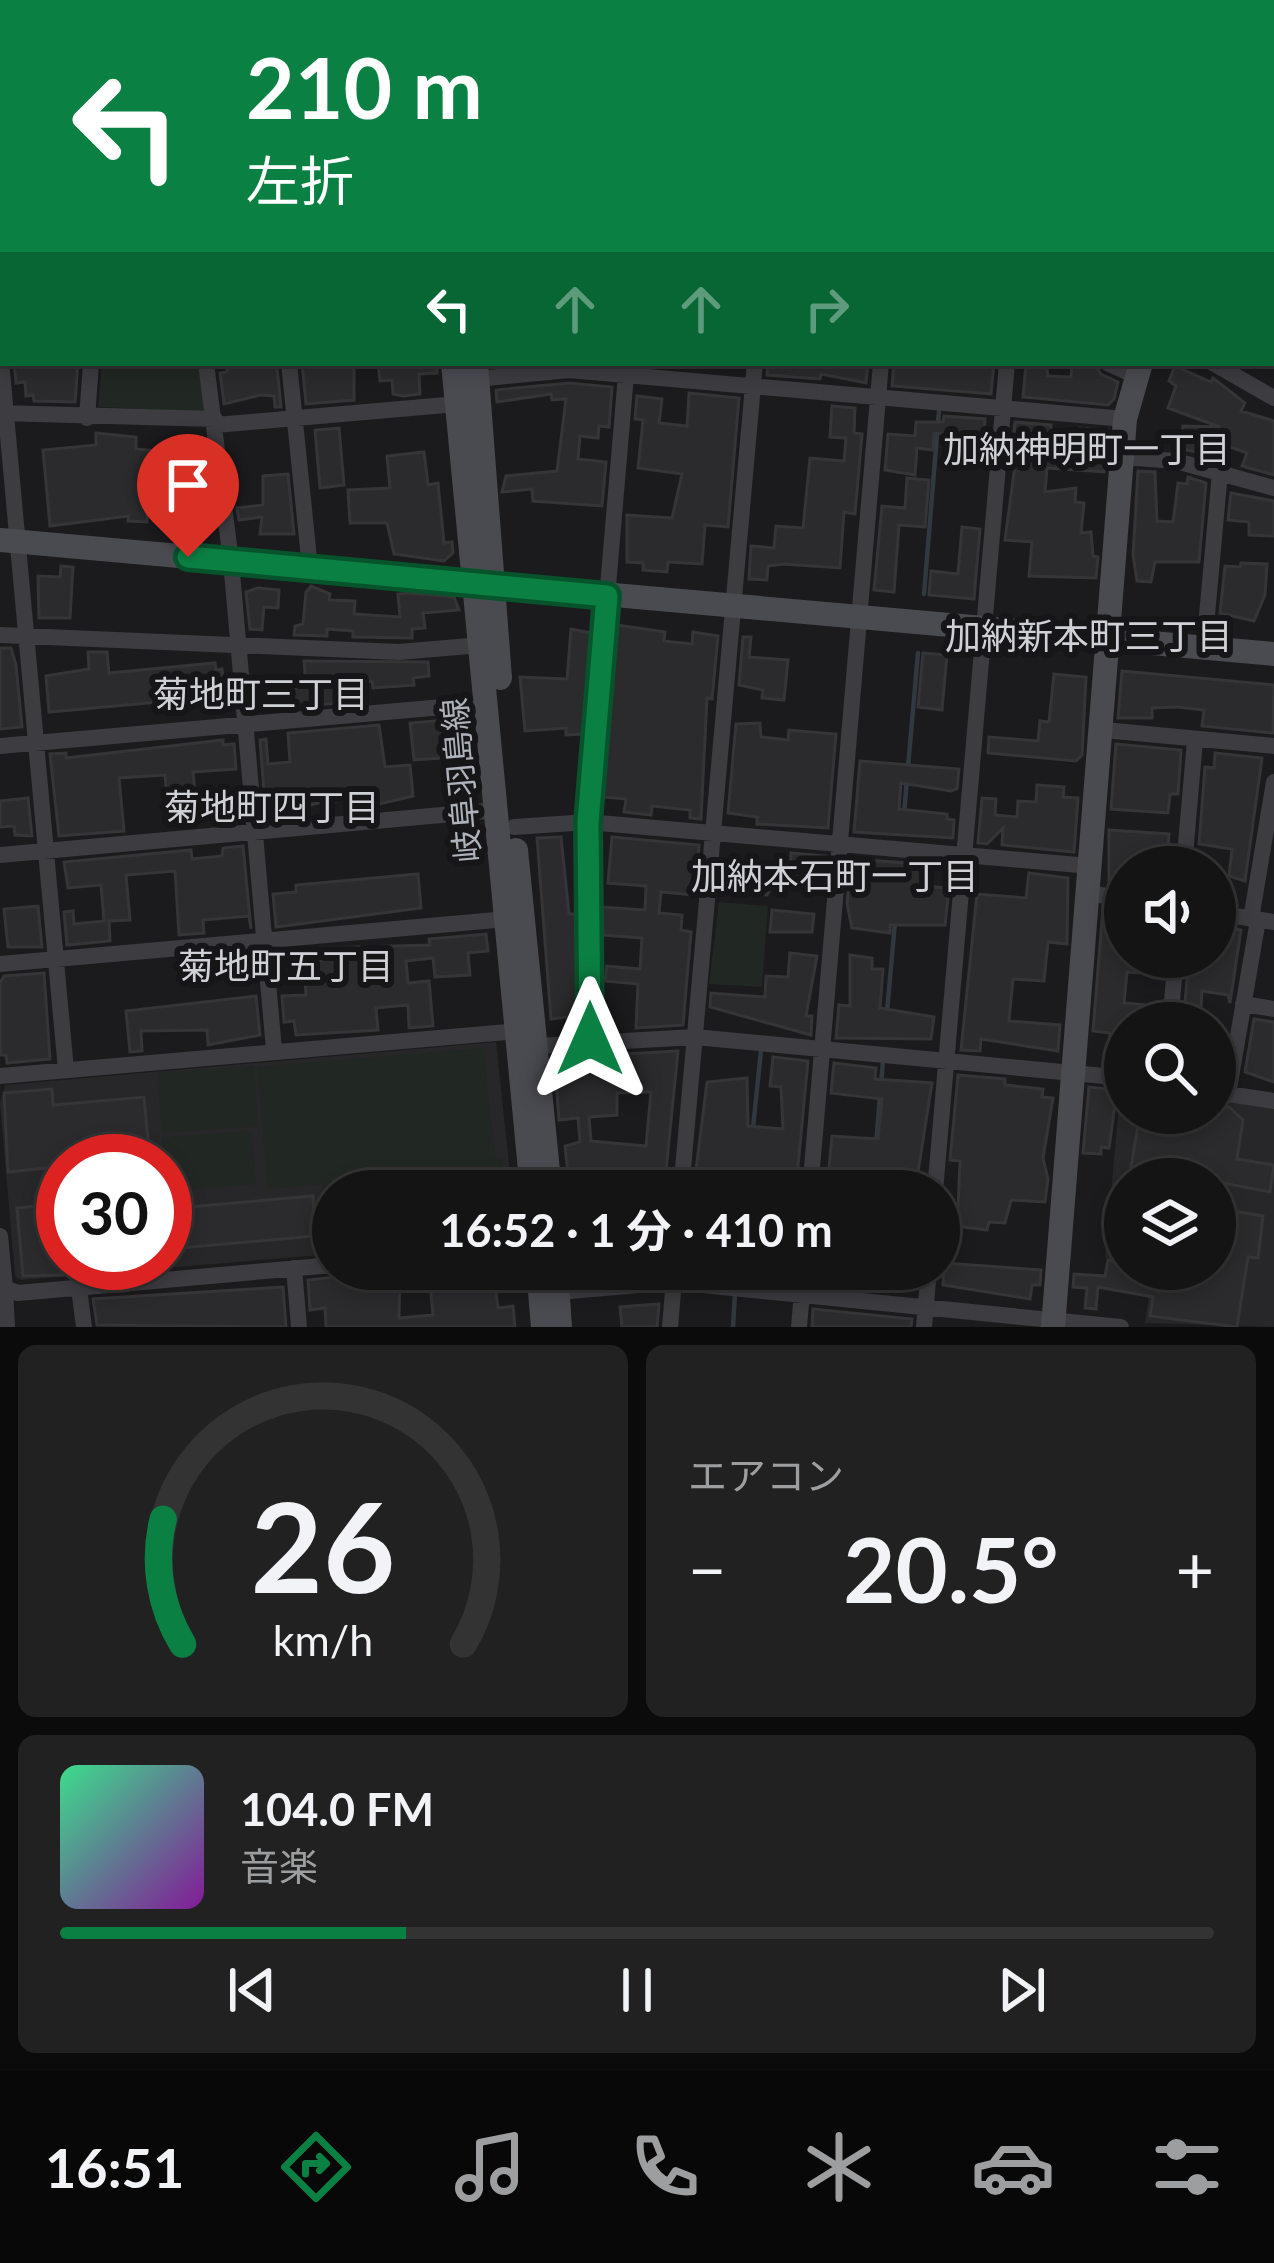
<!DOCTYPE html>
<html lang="ja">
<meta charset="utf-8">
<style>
body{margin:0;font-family:Lato,"Noto Sans JP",sans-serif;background:#212122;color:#f1f3f6;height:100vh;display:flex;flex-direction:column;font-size:45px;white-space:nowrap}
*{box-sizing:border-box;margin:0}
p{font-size:39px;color:#9d9ea0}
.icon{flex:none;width:66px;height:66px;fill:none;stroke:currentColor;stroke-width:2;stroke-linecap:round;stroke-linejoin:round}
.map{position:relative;height:1327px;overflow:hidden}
.panel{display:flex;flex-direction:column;gap:18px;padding:18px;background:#0b0b0c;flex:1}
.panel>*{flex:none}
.top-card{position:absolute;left:0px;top:0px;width:1275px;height:366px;box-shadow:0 6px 18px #0003,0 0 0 3px #333334;background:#0b8043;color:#fff;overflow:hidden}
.tools{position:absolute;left:1104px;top:846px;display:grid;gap:24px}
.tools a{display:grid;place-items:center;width:132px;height:132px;border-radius:50%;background:#141415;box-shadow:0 6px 18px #0003,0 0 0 3px #333334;font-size:60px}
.speed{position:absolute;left:36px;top:1134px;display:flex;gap:24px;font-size:60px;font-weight:700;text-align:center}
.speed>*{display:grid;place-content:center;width:156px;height:156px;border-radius:50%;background:#141415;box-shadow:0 6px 18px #0003,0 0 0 3px #333334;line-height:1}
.speed .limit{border:18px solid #d22;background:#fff;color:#111}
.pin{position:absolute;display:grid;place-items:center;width:102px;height:102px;color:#fff;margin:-123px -51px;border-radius:50% 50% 50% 0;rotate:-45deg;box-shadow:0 0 12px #0007}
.pin .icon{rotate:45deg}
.me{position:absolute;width:132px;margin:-66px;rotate:0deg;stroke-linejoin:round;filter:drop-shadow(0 0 9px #0008)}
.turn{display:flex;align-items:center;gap:42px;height:252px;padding:0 48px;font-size:54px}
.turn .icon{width:156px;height:156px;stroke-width:2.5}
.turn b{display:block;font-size:84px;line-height:102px}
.lanes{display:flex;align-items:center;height:114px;padding:0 48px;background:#0003;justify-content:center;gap:60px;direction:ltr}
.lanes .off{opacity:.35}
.big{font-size:90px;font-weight:700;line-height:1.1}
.panel .card{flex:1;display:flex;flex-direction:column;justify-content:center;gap:18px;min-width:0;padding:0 42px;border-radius:18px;background:#212122}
.panel .dial{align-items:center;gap:0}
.dial svg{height:312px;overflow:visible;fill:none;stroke:#333334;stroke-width:7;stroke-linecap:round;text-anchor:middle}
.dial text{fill:#f1f3f6;stroke:none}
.song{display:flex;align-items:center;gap:36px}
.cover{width:144px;height:144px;border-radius:18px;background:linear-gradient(135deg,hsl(150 70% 55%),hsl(290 70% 35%))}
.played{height:12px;border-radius:6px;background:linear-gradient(90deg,#0b8043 30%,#333334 30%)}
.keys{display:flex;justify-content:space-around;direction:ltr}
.heat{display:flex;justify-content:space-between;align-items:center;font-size:66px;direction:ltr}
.panel .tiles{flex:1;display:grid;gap:18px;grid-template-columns:1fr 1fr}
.card:last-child{grid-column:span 2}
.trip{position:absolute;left:312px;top:1170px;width:648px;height:120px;border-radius:60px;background:#141415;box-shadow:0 6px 18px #0003,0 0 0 3px #333334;font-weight:700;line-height:120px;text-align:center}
.tabs{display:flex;height:192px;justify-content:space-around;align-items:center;background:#080808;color:#9d9ea0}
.tabs .icon{width:84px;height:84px}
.tabs .active{color:#0b8043}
.tabs b{font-size:54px;color:#f1f3f6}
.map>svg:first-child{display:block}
</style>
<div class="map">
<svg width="1274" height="1327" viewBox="0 0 1274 1327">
<rect width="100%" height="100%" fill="#1b1a1c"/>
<path fill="#272729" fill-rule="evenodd" d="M496,1042L512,1191H333V1254L21,1280L15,1276L0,1103L5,1085ZM63,1161H165V1263H63Z
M1121,1083L1125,1084V1113H1215V1099L1274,1108V1327L1145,1323L1153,1269H1215V1179H1125V1261L1105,1258Z"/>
<path fill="#212722" d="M102,363H200L208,412L98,407Z
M719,902L768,906L762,987L709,984Z
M483,1048L495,1157H502L506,1191H333V1230L323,1184L268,1189L257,1067Z
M254,1066L258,1126L162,1133L157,1073Z
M251,1131L256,1184L166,1191L162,1137Z"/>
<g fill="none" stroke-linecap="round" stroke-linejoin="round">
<path stroke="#313940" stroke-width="4.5" d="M924,594L939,411
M908,767L918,653
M904,815L907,779
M887,1012L895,922
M881,1085L883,1061
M753,1128L761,1050
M876,1145L880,1096
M872,1191L874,1168
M733,1327L735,1293"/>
</g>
<path fill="#2b2b2d" stroke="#353538" stroke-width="3" fill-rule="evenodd" d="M14,363H78L75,402L34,401L33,395L26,396L25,382L16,383Z
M226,363L277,367L281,407H275L274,396L261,395L224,404L220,373L227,372Z
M302,363H354V400L306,404Z
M378,363H437V373L419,374L420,394L403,396L393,394L392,380L380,381Z
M768,363H868L866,383L821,374L820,379L767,375Z
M894,363H994L991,394L892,386Z
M1026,363H1046L1048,376L1071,377L1072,363H1094L1101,374L1118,382L1114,399L1108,405L1023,397Z
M1175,366L1211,382L1213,378L1245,403L1241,411L1274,421V475L1242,466L1247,453L1225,445L1220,456L1181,449L1183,426L1220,427L1168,408L1176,386L1169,381Z
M569,383L612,387L609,427L599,426L598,438L580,436L578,459L606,462L602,506L533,501L532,489L502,492L506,476L557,471L566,399L552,400L551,394L497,402L496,390Z
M689,393L739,398L728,527L705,525L702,564L668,562L667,572L643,570V563L627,562V515L672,518L682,474L638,468L643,420L635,419L637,396L662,399L659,423L687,426Z
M832,406L855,408L854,433L862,434L855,514L844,512L840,568L783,564L768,566L767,580L749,579L751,546L774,548L776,526L803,528L810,458L844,461L846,438L830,437Z
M944,416L985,419L984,437L934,433L933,450L917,448L915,475L885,470L888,434L915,436L916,422H943Z
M1015,422L1051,425V435L1080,437V428L1108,430L1104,472L1047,468L1045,492L1076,488L1075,502L1084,503L1081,533L1091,532L1093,556L1098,557L1096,578L1029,576L1032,542L1005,540L1017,450H1012Z
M339,428L344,485L320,488L315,430Z
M96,433L136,437V449L169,452L168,476L149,475L147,522L128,521V516L50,526L43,450L96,445Z
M424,452L428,485L438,483L444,543L452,542L453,553L444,561L394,554L387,523H350L348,490L390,488L387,456Z
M1138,471L1155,472L1157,521L1173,522L1178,483L1187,484L1188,477L1206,483L1199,562H1155L1151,582L1137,581L1133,555Z
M288,474L294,534H260L262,517L239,520L237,508L263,505V476Z
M907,478L929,480L925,527L899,525L894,592L874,590L882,506L905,508Z
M1231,493L1274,501V536L1249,535V522L1228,520Z
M962,527L980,529L974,599L929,595L931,571L958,574Z
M1241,563L1267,564L1265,595L1254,621L1220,613L1225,566L1240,567Z
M61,566L73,567L70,618H39L38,576L60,577Z
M311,586L330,594L329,600L355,601L354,614L400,617L398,594L409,593L454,597L459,610L423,613L425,628L412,629V638L353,637V631L327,629V636L294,635L295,626L303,624L306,592Z
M258,588L279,590L278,608L264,607L262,630L250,629L246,592Z
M617,625L665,632L664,641L692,644L693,632L718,636L712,699L707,698L701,819L690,818V810L652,806L651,815L624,812L626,799L603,797Z
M571,629L591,633L583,734L566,735V728L525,731L520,677L567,679Z
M743,637H751L749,657L788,660L784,700L762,698L763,690L739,685Z
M0,648H11L16,665L22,727L0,729Z
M88,652H107L109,673L215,663L216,670L222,669L225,696L49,712L46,676L89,669Z
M923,653L947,655L942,710L918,707Z
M304,661L428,662L429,676L413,678L414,685L373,688L372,681L350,682L352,702L286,707L285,689L306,687Z
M1122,671L1274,685L1273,733L1202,726L1204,710L1177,707L1152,708V718H1118Z
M1054,674L1086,677L1082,755L1076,761L988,753L989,737L1038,741L1040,721L1049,722Z
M457,719L470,720L469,756L414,760L410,723Z
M760,723L761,737L788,740L789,730L836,734L828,828L757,824V817L728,813L736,724Z
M379,725L385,767L410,765L413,796L349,811L348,800L322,802L299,808L295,815L266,818L260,740L266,739L268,764L290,762L288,733Z
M223,740V745L234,744L236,769L193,772L197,812L168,814L165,775L119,778L124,831L59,836L50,754L66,753V758Z
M1116,744L1181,750L1178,794H1170L1168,813L1111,809Z
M1215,753L1262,758L1245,881L1229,876L1232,849L1199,844L1205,767L1214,768Z
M860,761L959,769L957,789L951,791L901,783L899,809L947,814V819L954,820L953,838L854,832Z
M1037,785L1064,787L1063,797L1078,798L1074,852L1002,845L1003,828L987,844L978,843L982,798L996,799L995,815L1017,817L1018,801L1036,802Z
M28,798L32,836L15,835L14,826L0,827V801Z
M1109,830L1169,834L1167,859L1137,857L1136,867H1125V886L1109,883Z
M561,837L569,914H576L577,1016L551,1019L537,838Z
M612,837L699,845L695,895L661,892L659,913L682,915L681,930L691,932L683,1025L636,1028L638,984L605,981L607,966L640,969L642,938L603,935L602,907L645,910L646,886L608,883Z
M243,846L251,929L249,916L203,920L204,933L179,935L175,871L126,875L130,920L109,921L110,941L67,945L64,912L73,911L74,924L104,921L101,885L68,888L64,862L191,850L192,859L222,856L223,848Z
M791,853L826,856L817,885L775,881L767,895L743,893L746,868L779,870L780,862L791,861Z
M851,859L921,864L919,886L949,888L945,925H890V933L852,928L847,904Z
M1029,873L1068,878L1067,944L1048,942L1044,981L1013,979L1009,1021L1060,1025L1058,1051L981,1039L980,1051L961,1050L977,894L1026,898Z
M418,874L421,908L276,927L273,894L296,892V885Z
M38,906L42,947H8L4,909Z
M1103,908L1125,912V957H1163L1156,974L1127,972L1124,1003L1159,1006L1157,1023H1125L1120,1065L1107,1063L1110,1033L1093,1031Z
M772,910L814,914L812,932H770Z
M1221,927L1241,930L1230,1003L1228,995L1202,991L1200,1023H1183L1189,958L1215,960Z
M486,934L488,951L468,953L470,975L435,977L433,958L406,961L408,983L429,981L433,1026L409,1028L408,1005L376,1008L378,1030L296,1035L294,1021L284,1022L282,996L306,995L304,961L324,960L323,948L430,945L429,939Z
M790,953L817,956L806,1016H812L811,1035L710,1007L711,993L765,997L766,976L788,977Z
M850,955L872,958V969H883L880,1008L934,1017L931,1039L836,1038L839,1005L850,1006Z
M44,973L50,1059L7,1063L6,1055H0V983L4,976Z
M256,996L260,1035L208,1045L207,1030L141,1031L142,1051L130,1052L126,1011Z
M1254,1019L1274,1022V1082L1245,1072Z
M678,1051L664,1191L625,1188L624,1169L568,1174L565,1146L580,1142L578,1118L559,1120L556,1081L570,1080L568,1057ZM651,1092L646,1146L591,1141L589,1117L617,1115V1093Z
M773,1057L808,1061L796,1187L707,1191L694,1186L707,1082L747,1078L748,1126L783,1129L781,1087L770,1086Z
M834,1063L876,1068L875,1079L932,1083L915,1191H875L876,1173L829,1168L832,1136L878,1139L882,1099L831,1093Z
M958,1075L1005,1079V1085L1043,1089L1042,1097L1053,1098L1043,1158L1048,1179L1045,1202L1011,1200L1005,1223L989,1222L987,1230L941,1224L942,1208H958L960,1161L950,1160Z
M1089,1087L1117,1090L1109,1148L1101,1147V1154L1083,1153Z
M52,1089L53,1105L144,1097L150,1161H63V1176L48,1178L47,1168L8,1172L4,1093Z
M1215,1105L1229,1107L1243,1120L1237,1159L1274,1165L1270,1192L1171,1173L1170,1179H1158L1160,1171L1131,1167L1140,1113H1215Z
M313,1196L315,1236L170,1249L165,1209Z
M63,1203L64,1275L23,1276L17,1208Z
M1215,1208L1263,1216L1258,1258L1248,1257L1237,1327L1150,1316L1153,1297L1098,1287L1096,1309L1085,1308L1087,1288L1073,1287L1074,1274L1105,1276L1108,1260L1125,1263V1269H1215Z
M944,1263L1041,1270L1040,1285H1032L1030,1299L943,1285Z
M362,1269H400L399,1318L433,1315L430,1282L462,1279L461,1269H502L503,1282L495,1283L498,1308L513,1306L515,1327H326L325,1308L310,1310L308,1280L363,1274Z
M817,1269H916L915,1283L884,1280V1290L816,1283Z
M283,1287L286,1327L97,1325L93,1299Z
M659,1304L657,1327H622L620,1307Z
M813,1309L912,1319L911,1327H812Z"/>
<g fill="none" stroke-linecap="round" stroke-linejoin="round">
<path stroke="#3c3c41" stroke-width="16" d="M152,0L153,3
M385,0L386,3
M630,0V3
M506,3V0
M1272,41H1274
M0,55L3,54
M0,148H3
M1272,149H1274
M1272,255L1274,234
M0,301L3,302
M1272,305L1274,306
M0,349L66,1070
M206,363L231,561L274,1050
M289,363L310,568
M1107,363L1136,376
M1213,363L1274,398
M477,379L569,370L1125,419
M0,413L215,419
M87,418L91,363
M216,425L457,404
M1123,457L1176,461L1274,488
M0,635L399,652L481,645
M1204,648L1220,472
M1104,730L1274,746
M0,746L488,703
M514,827L588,822L1090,866
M0,855L497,810
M1184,867L1195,740
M1088,893L1125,899
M1215,913L1274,922
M1251,919L1274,782
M0,964L507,919
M1243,1004L1274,1009
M1170,1023L1176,957
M590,1039L588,822L627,363
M537,1046L695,1037L1125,1078
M0,1076L518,1031
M1215,1092L1274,1101
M1228,1094L1258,920
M681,1191L755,363
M810,1191L881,363
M935,1191L1007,363
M0,1236L5,1288L18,1293L333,1265
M294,1268L299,1327
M79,1288L84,1327
M0,1289L5,1288L7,1327
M558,1292L673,1282L1121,1327
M670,1327L675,1269
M799,1327L804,1269
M924,1327L929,1269"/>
<path stroke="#4a4b51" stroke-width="24" d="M408,0L409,3
M433,0V3
M1204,0V3
M453,363L532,1191
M476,363L500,678
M0,540L1274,654
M516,850L550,1191
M538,1269L543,1327
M556,1269L560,1327
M1053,1327L1125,419L1141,363"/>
</g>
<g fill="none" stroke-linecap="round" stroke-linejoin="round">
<defs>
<path id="route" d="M188,557L607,596L588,822L590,1039"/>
</defs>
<use href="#route" stroke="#07532c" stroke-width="30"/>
<use href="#route" stroke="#0b8043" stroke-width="21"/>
</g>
<g text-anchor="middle" stroke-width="12" stroke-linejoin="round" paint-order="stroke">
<g font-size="33" fill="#aeb2bb" stroke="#161517">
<text transform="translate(461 780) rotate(-95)" y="12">岐阜羽島線</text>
</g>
<g font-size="36" fill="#cfd1d7" stroke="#161517">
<text x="1087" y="462">加納神明町一丁目</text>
<text x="1089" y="649">加納新本町三丁目</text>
<text x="261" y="707">菊地町三丁目</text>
<text x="272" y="820">菊地町四丁目</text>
<text x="835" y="889">加納本石町一丁目</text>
<text x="286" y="979">菊地町五丁目</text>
</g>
</g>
</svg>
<div class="tools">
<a><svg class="icon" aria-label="sound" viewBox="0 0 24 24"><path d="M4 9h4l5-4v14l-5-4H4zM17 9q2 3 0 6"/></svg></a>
<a><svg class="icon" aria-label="search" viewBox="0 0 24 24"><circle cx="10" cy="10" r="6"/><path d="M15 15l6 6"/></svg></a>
<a><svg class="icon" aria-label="layers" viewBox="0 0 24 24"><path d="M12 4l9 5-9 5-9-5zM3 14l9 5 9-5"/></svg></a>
</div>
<div class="speed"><div class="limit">30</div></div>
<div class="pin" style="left:188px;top:557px;background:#d93025"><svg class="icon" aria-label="arrive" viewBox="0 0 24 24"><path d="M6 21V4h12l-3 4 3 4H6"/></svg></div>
<svg class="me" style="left:590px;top:1039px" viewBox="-20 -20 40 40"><path d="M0-17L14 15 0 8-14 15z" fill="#0b8043" stroke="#fff" stroke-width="4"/></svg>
<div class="trip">16:52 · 1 分 · 410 m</div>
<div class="top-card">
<div class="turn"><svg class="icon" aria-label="left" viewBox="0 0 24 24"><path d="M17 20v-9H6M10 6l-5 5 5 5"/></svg><div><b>210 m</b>左折</div></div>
<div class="lanes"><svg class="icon" aria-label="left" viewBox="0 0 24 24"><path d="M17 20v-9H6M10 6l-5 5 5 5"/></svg><svg class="icon off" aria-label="ahead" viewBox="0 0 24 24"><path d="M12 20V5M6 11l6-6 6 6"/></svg><svg class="icon off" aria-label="ahead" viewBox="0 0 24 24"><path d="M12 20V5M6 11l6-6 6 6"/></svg><svg class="icon off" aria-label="right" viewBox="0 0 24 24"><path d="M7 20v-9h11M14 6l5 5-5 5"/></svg></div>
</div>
</div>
<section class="panel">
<div class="tiles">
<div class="card dial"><svg viewBox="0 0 100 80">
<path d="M14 69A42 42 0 1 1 86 69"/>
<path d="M14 69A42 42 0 0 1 9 37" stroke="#0b8043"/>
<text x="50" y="56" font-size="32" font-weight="700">26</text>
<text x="50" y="72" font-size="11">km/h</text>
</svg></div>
<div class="card"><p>エアコン</p>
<div class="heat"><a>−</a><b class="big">20.5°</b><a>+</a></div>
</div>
<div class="card">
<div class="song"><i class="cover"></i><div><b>104.0 FM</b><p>音楽</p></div></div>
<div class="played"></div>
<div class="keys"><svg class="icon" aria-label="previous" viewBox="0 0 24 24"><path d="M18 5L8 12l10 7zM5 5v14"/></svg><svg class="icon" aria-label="pause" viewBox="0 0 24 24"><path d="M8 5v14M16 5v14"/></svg><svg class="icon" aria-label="next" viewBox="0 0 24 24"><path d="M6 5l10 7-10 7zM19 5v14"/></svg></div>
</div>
</div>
</section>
<nav class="tabs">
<b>16:51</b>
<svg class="icon active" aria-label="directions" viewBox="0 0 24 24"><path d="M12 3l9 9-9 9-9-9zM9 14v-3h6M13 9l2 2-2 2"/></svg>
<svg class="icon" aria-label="music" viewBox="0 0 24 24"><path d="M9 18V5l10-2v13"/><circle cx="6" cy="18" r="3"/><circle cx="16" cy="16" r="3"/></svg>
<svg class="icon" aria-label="phone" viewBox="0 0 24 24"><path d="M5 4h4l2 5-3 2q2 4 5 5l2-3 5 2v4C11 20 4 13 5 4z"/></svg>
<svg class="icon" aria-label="climate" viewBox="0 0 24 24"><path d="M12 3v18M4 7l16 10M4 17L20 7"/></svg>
<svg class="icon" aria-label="car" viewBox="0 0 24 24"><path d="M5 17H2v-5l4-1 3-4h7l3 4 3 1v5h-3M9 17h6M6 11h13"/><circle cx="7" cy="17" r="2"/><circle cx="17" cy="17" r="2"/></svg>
<svg class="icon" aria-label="filters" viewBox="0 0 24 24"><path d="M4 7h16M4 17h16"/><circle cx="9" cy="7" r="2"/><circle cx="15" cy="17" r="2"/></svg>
</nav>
